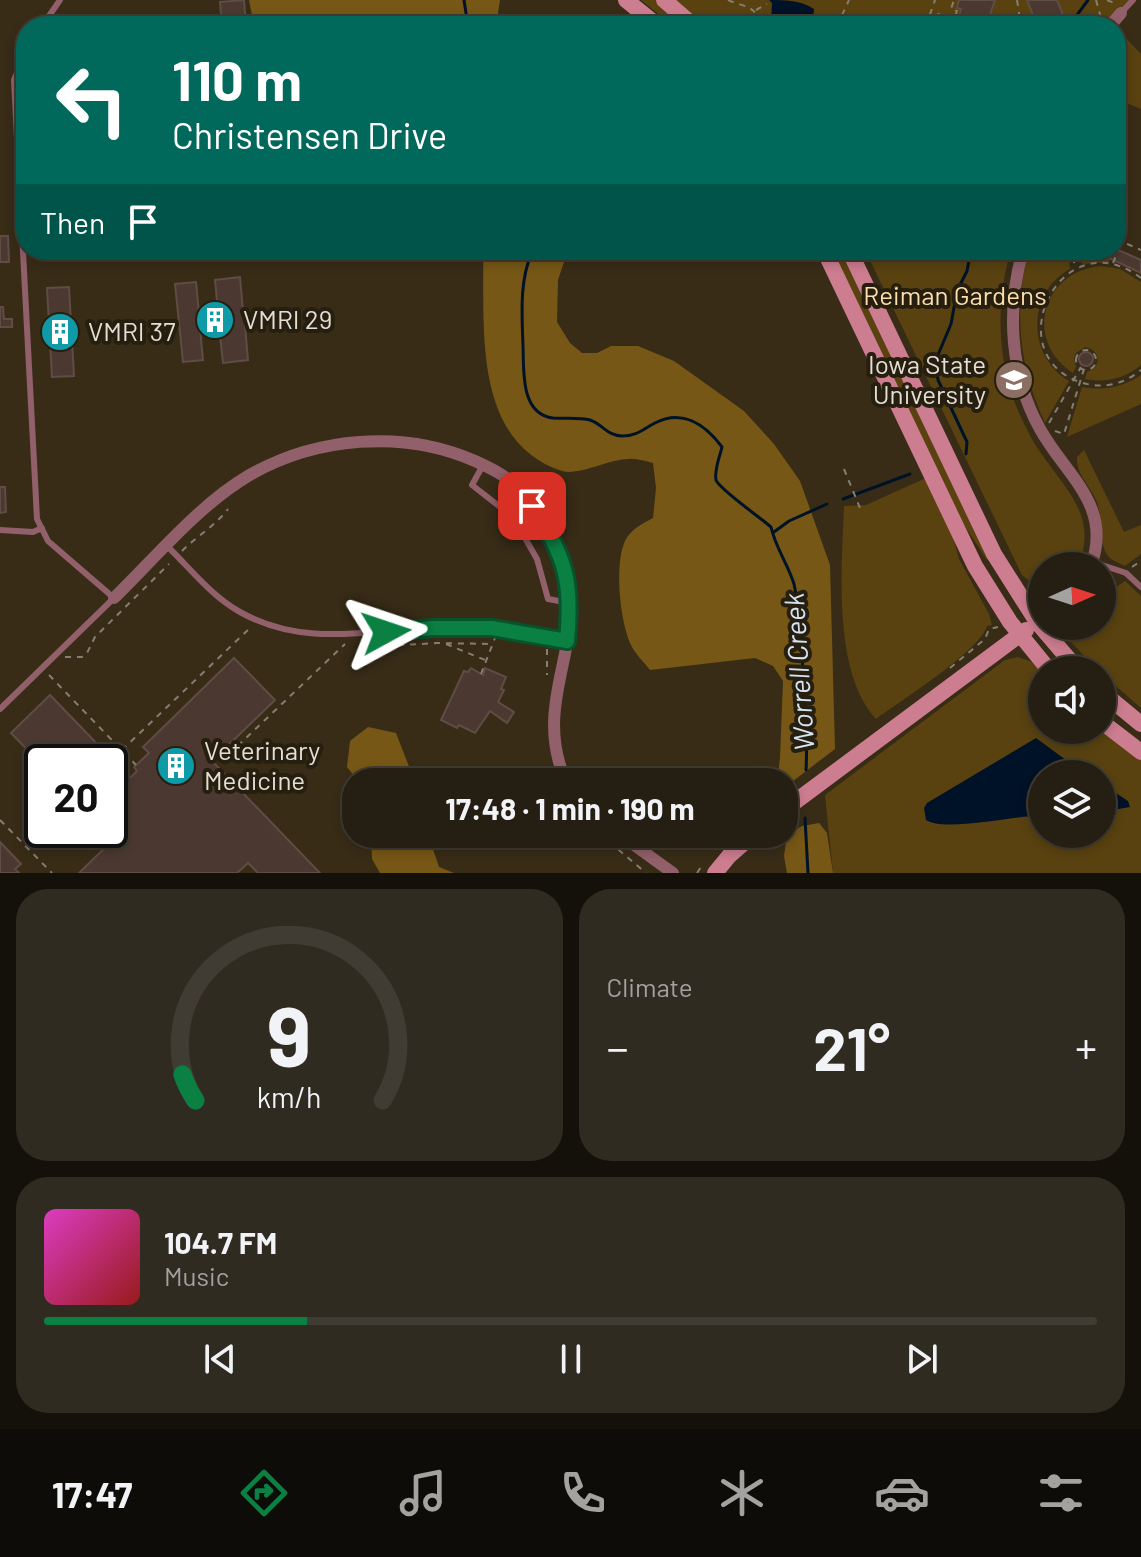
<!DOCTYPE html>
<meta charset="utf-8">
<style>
body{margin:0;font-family:Barlow,sans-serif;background:#302b21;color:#f1f3f6;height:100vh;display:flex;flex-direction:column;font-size:30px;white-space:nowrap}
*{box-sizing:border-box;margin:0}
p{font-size:26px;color:#a3a2a0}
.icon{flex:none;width:44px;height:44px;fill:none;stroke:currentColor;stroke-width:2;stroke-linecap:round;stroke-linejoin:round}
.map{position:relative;height:873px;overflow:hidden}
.details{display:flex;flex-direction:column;gap:16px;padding:16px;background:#14100a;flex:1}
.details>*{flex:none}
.banner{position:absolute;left:16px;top:16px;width:1110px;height:244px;border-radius:32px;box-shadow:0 4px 12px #0003,0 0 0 2px #413c33;background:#00695c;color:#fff;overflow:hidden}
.needle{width:52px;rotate:87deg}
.buttons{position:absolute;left:1028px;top:552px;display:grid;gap:16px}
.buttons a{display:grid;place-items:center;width:88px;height:88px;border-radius:50%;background:#241e13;box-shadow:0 4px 12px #0003,0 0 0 2px #413c33;font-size:40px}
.speed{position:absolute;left:24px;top:744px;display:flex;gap:16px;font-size:40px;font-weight:700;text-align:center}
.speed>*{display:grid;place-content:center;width:104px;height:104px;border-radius:50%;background:#241e13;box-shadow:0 4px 12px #0003,0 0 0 2px #413c33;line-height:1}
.speed .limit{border:4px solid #111;border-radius:12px;background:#fff;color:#111}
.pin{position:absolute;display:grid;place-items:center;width:68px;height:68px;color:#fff;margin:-34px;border-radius:16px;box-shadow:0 4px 12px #0006}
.me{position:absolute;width:88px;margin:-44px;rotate:85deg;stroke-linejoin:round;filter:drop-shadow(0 0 6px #0008)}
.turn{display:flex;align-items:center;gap:28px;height:168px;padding:0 24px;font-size:36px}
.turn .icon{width:104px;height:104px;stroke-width:2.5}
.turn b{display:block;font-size:56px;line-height:68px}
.then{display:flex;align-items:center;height:76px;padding:0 24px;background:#0003;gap:16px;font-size:30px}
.big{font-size:60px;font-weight:700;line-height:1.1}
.details .widget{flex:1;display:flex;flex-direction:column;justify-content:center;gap:12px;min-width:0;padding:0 28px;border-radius:32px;background:#302b21}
.details .dial{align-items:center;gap:0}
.dial svg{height:208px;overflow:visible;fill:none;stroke:#413c33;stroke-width:7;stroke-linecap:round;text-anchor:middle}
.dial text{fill:#f1f3f6;stroke:none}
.song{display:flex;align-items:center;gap:24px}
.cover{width:96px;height:96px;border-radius:12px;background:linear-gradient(135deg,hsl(310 70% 55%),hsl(0 70% 35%))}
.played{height:8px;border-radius:4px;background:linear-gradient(90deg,#0b8043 25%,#413c33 25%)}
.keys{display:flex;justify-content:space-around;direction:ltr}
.heat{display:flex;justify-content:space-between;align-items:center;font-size:44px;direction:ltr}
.details .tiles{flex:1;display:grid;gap:16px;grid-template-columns:1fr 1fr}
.widget:last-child{grid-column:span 2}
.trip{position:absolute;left:342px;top:768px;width:456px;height:80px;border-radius:32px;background:#241e13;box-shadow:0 4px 12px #0003,0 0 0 2px #413c33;font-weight:700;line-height:80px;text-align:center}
.tab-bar{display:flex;height:128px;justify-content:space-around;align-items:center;background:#0e0c08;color:#a3a2a0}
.tab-bar .icon{width:56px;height:56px}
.tab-bar .selected{color:#0b8043}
.tab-bar b{font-size:36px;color:#f1f3f6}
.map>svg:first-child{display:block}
</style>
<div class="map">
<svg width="1141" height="873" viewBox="0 0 1141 873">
<rect width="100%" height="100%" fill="#302819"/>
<path fill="#382c17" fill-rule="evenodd" d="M0,0H1141V873H0ZM26,26H1116V250H26ZM1042,566H1102V626H1042ZM1042,670H1102V730H1042ZM42,762H110V830H42ZM1042,774H1102V834H1042ZM356,782H784V834H356Z"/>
<path fill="#594210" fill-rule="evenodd" d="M641,0H656L686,26H673Z
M664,0H1133L1110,26H694Z
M1117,29L1141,54V109L1122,101L1116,109Z
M831,250H842L990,558L987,560L964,525Z
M865,250H1011C995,303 997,362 1019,413C1026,428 1033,443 1043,456C1068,492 1098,518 1078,566H1042V591L1022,575Z
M1029,250H1057L1069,260L1070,269C1026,293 1027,356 1069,381L1045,423C1019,367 1013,310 1029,250Z
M1069,250H1112L1109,262L1083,264Z
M1101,266L1120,269L1141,282V365C1124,379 1106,383 1085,379L1087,372C1102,367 1101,350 1085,347L1076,353L1074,358L1076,367L1073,373C1023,341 1042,271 1101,266Z
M1141,375V404L1067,437L1082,387C1104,391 1123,387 1141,375Z
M1084,450L1124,532L1141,525V554L1125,566C1117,562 1109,560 1105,551C1099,538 1102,518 1097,502C1090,485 1076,475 1077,457Z
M926,478L952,533L959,559L989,614L992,625L987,626C980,651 900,701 876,719C832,671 842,567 844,506L866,505Z
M1125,581L1141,596V708L1102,674V670H1098L1069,640L1064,631L1065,626H1102V597Z
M1018,657L1032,662L1042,673V730H1101L1141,760V873H833L825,795L1005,660ZM1042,774H1102V834H1042Z"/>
<path fill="#765715" d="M249,0H500L496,26H254Z
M483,250H568L558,280L557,322L570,343L582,353H597L611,346H638L674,361L744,411L774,444L800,481L830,565L835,749L784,788V782H777L780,758L783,681L773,666L755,658L650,670C644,662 635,654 631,645C620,622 614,565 625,541C631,529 642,524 653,518L656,488L653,463C645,461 636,458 628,459C610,459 578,476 562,471C471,441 485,326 483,250Z
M368,727L396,733L415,782H359L347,767L350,741Z
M819,823L827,833L833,873H787L784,856L787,835L802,826Z
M371,834H428L439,867L454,873H380L372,859Z"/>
<path fill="#001227" d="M769,0C786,0 800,0 814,9L812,26H775L771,21L772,3Z
M1036,738L1085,774H1042V815C1017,816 943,832 926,820L924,808L927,803Z
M1102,784L1128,801L1130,807L1102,812Z"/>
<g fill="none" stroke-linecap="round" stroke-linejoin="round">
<path stroke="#001227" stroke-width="3" d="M464,0L468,26
M1069,26L1088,0
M533,250C519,279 522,315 523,346C524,370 520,414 553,418C564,419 579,417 590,420C602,424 608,436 622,436C637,436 643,429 655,423C682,409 705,424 722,447C720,456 714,470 716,480C719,489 761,518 771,527C776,549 788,564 794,584C800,613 801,642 803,671C805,704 808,736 806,770
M966,454L967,442L938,380L935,362L951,324L957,291L967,271L971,250
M843,499L910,474
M774,532L789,521L827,504
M805,818L808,873"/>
</g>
<path fill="#4b3931" stroke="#5f4c44" stroke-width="2" d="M244,0L246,26H222L220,2Z
M959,0H995L989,18L982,16L978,26H956L961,9L957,8Z
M1027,0H1057L1063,15L1037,25Z
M0,236H8L9,262H0Z
M1116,249L1141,260V273L1109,258L1112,250Z
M240,277L243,311H249L251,325L245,326L248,360L223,363L219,326L200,328L203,360L183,362L175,284L196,282L199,314L218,312L215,280Z
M69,287L74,376L52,377L47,288Z
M0,307H3L4,319H12V327H0Z
M1079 359a7 7 0 1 1 14 0a7 7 0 1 1-14 0Z
M0,487H5L6,512L0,513Z
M234,658L275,700L212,761L320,873H258L248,863L237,873H79L113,840L104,830H110V762H42V765L11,733L50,695L130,778L137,771L134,767L149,753L143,747Z
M471,668L483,675L485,668L506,677L501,689L504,690L498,702L514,712L507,723L490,711L475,733L459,725L457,728L441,720L464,671L468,672Z
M0,842L21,864L15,869L19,873H0Z"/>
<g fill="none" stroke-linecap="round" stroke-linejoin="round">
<path stroke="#857e72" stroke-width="2" stroke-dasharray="6 6" stroke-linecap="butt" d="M728,0C746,8 755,4 761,26
M1017,0L1021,26
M1096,0L1101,18
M1107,0L1114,3
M756,10L767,4
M837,26L849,0
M926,26L935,0
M933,26L938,14L953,19
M951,26L957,11L951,9L954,0
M1116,239L1141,250
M1063,250L1072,257L1076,267
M1113,263L1126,232
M1141,278C1060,217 995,357 1083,383C1104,389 1124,384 1141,370
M1076 360a10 10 0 1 1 20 0a10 10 0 1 1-20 0Z
M1049,423L1081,367
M1055,431L1064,434L1084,369
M844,469L860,508
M182,551C197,536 215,526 228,509
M1132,567L1141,561
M1030,585L1042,595
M1102,591L1115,581
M446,644L485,660
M386,646L437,643L492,644
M547,649V675
M65,657H82L87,653L95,637L169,564
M950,668L985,639L989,629L998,627
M481,674L495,638
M49,675L136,765
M122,750L251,627
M221,751L226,757L345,644
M0,820L52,873
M600,834L646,873
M697,873L701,867"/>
<path stroke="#92606b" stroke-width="6" d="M1122,12L1133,0
M42,26L60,0
M483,465L472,485L513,517L537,559L548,599L570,603
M0,530L33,532L42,528
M167,546C190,568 211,596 240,612C302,647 365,631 432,628C478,626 522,634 567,641
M1093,562L1126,573L1141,587
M0,709L114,598L48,541L37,519L14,80L26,52"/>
<path stroke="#92606b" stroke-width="12" d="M1110,26L1121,13
M1023,250C1006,310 1010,375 1040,429C1066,476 1113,505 1091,566
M114,598C155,558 199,505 248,476C315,437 403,429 475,461C486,466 502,473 511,482C538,507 560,545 567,580C583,653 532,703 566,782
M619,834L673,873"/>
<path stroke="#cd7d90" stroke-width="16" d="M626,0L658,26
M664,0L694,26
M824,250L975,566L1010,622L1049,670
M849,250L994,554L1037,622L1078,670
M1102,692L1141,724
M1102,722L1141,752
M784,810L1026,630
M715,873L729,856L754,834"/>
</g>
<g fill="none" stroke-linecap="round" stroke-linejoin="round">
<defs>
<path id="route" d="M386,632L433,628H492L567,641C573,579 565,557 532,506"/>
</defs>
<use href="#route" stroke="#07532c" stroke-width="20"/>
<use href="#route" stroke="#0b8043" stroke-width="14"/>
</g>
<defs>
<symbol id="building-disc" viewBox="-11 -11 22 22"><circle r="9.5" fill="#0f9aa8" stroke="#261e0f"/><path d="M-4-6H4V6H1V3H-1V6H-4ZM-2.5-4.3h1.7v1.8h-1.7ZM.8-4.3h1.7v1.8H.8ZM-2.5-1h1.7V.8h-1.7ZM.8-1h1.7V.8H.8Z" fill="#fff"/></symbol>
<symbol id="university-disc" viewBox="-11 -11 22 22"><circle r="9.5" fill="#8d6e63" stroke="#261e0f"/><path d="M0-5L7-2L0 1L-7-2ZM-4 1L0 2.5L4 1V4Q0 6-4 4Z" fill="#fff"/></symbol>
</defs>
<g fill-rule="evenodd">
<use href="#building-disc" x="193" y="298" width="44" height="44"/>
<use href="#building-disc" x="38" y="310" width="44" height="44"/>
<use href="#university-disc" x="992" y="358" width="44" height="44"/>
<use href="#building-disc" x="154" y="744" width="44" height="44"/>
</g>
<g text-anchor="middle" stroke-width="8" stroke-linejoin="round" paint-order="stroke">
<g font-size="26" fill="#fbdfad" stroke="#261e0f">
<text x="955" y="305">Reiman Gardens</text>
</g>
<g font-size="26" fill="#e4ded5" stroke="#261e0f" text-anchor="start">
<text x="243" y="329">VMRI 29</text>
<text x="88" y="341">VMRI 37</text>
<text x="986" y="374" text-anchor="end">Iowa State<tspan x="986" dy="30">University</tspan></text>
<text x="204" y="760">Veterinary<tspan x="204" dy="30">Medicine</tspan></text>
</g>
<g font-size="28" font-style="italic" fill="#d6e4f2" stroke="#261e0f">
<text transform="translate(799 672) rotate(-94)" y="10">Worrell Creek</text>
</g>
</g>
</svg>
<div class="buttons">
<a><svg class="needle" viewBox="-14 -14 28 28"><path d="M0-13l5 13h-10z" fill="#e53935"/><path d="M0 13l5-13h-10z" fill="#a3a2a0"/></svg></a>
<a><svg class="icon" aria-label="sound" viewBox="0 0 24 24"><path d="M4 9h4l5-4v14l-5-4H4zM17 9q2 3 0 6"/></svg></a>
<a><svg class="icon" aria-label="layers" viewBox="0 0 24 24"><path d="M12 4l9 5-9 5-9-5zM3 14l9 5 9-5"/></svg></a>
</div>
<div class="speed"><div class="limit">20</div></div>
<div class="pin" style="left:532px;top:506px;background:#d93025"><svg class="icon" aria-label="arrive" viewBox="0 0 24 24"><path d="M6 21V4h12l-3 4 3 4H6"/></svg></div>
<svg class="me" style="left:386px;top:632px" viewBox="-20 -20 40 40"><path d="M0-17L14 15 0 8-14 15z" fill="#0b8043" stroke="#fff" stroke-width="4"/></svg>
<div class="trip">17:48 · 1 min · 190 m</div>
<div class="banner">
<div class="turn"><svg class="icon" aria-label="left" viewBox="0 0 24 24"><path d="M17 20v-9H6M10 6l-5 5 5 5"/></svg><div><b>110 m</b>Christensen Drive</div></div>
<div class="then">Then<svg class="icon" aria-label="arrive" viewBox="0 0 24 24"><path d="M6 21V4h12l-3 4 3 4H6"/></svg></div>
</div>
</div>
<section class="details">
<div class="tiles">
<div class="widget dial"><svg viewBox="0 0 100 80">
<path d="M14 69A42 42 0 1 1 86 69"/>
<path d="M14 69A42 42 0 0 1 9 59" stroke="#0b8043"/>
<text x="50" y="56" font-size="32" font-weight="700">9</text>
<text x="50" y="72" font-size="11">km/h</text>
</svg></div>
<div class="widget"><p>Climate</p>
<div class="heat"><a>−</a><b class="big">21°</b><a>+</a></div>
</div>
<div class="widget">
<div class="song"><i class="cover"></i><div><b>104.7 FM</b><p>Music</p></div></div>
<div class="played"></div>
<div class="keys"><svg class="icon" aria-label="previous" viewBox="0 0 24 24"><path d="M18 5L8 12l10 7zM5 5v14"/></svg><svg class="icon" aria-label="pause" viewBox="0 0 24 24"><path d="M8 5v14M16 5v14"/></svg><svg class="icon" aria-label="next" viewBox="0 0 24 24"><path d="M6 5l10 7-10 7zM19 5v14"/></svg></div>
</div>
</div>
</section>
<nav class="tab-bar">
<b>17:47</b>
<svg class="icon selected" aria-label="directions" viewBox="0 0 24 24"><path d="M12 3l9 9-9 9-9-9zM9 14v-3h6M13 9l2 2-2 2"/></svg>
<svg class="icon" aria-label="music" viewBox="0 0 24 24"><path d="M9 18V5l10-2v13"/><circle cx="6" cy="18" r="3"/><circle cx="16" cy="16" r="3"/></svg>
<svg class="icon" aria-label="phone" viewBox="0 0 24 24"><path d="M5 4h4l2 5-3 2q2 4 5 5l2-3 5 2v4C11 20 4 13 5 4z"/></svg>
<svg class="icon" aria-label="climate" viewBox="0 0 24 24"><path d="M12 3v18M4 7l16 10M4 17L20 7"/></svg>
<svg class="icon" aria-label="car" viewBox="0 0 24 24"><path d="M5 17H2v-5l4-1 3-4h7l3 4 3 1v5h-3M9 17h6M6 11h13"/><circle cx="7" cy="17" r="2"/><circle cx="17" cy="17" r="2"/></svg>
<svg class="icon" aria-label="filters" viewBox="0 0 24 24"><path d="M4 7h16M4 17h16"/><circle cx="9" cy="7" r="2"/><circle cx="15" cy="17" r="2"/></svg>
</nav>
